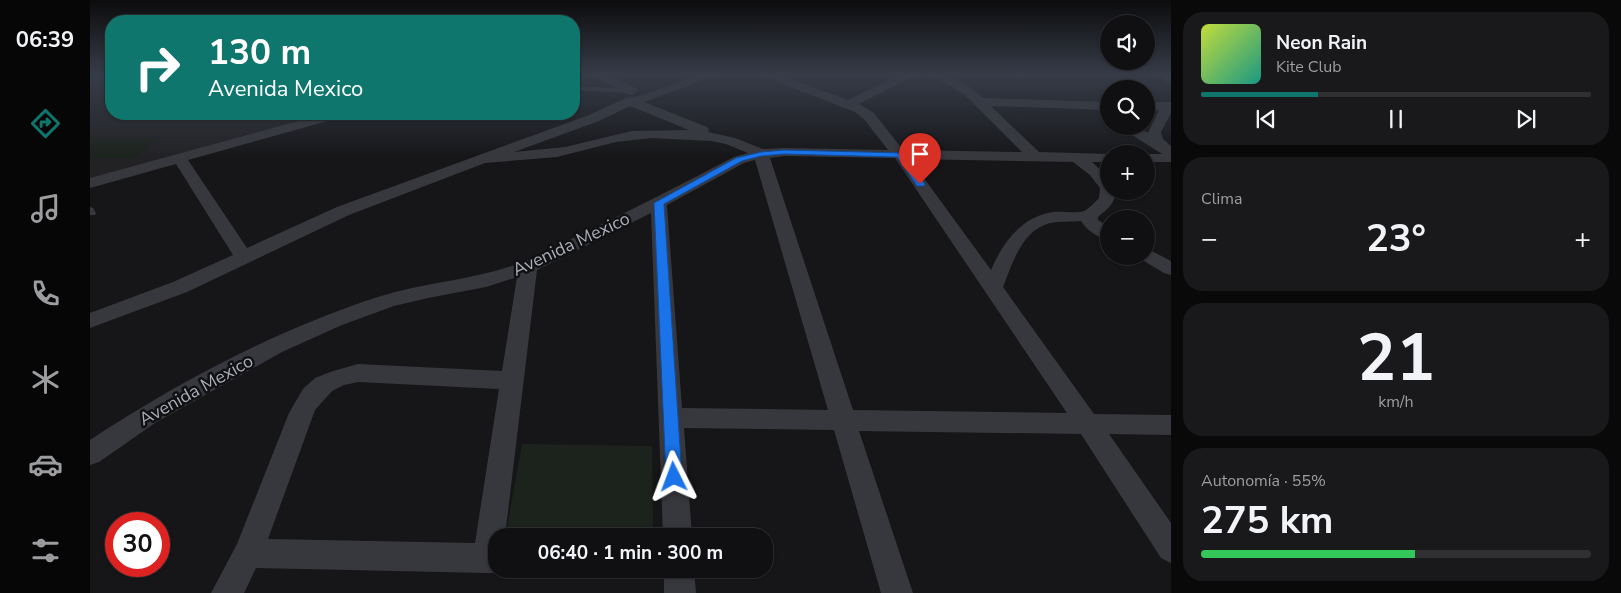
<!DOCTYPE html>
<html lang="es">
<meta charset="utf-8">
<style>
body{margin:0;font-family:"Nunito Sans",sans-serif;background:#19191b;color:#f1f3f6;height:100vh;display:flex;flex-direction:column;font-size:19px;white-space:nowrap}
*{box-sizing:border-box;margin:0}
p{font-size:16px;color:#9c9d9f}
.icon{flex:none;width:28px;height:28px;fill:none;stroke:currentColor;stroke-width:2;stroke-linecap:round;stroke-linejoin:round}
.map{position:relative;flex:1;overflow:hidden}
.side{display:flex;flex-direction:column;gap:12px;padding:12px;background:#09090a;width:450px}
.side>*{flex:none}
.top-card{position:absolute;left:15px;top:15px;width:475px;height:105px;border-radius:20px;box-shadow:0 1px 4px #0004,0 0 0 1px #303032;background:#0f766e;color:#fff;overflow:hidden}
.fabs{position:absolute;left:1010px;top:15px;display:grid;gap:10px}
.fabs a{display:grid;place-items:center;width:55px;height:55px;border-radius:50%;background:#101012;box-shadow:0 1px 4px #0004,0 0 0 1px #303032;font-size:25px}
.speed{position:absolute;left:15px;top:512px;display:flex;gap:10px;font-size:25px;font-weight:700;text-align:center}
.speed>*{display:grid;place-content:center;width:65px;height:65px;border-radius:50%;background:#101012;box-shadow:0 1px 4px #0004,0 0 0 1px #303032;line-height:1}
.speed .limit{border:8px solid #d22;background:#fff;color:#111}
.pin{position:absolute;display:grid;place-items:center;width:42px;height:42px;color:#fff;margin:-51px -21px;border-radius:50% 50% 50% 0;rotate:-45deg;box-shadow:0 0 5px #0007}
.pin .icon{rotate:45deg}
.me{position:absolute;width:55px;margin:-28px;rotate:357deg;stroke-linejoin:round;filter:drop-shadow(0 0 4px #0008)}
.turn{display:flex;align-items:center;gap:18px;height:105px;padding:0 20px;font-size:22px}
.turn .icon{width:65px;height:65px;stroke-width:2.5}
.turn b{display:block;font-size:35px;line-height:42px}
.big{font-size:38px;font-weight:700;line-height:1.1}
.side .card{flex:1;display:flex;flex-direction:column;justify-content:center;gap:8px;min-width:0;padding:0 18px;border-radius:20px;background:#19191b}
.side .dial{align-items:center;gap:0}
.dial b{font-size:65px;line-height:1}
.song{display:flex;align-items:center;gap:15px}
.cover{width:60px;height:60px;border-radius:8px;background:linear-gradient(135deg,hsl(70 70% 55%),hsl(170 70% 35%))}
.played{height:5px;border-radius:2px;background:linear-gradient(90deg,#0f766e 30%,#303032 30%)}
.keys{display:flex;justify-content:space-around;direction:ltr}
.heat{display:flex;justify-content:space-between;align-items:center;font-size:28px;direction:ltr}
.charge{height:8px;border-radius:4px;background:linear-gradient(90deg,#34c759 55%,#303032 0)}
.trip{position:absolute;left:398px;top:528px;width:285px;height:50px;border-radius:20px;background:#101012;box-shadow:0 1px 4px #0004,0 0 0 1px #303032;font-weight:700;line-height:50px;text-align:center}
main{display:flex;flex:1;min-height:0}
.tabs{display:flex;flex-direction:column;width:90px;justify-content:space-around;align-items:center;background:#060607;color:#9c9d9f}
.tabs .icon{width:35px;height:35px}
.tabs .active{color:#0f766e}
.tabs b{font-size:22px;color:#f1f3f6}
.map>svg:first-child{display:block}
</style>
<main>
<nav class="tabs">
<b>06:39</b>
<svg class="icon active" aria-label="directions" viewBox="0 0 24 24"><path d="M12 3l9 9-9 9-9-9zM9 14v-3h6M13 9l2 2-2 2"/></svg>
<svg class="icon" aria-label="music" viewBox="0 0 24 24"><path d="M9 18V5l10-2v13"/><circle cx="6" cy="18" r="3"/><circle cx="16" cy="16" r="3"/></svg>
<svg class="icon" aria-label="phone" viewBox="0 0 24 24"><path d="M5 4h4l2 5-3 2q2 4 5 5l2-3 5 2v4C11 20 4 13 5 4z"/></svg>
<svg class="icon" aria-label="climate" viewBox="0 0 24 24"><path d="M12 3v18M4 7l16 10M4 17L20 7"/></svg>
<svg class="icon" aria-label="car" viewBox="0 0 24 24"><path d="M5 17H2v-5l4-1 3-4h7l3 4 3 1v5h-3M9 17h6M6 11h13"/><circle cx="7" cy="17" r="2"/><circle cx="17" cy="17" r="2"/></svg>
<svg class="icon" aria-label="filters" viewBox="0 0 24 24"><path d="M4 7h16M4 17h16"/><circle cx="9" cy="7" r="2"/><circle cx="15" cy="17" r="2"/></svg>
</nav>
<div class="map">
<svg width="1081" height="593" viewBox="0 0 1081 593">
<rect width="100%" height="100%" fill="#161618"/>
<path fill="#222225" d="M0,75H21V114H231L0,180Z"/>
<path fill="#1c231d" d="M0,138H70L45,158H0Z
M432,444L562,446L563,530L417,528Z"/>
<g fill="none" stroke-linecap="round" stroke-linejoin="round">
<path fill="#37383d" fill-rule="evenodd" d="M484,86L542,89L545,91L542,93L484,90Z
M0,207L3,208L6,213L5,215H0Z"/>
<path fill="#37383d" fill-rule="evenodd" d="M501,75H516L546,88L548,91L542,95L538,94Z
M608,75H624L622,77L554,102L617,127L619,130L618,132L645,138L673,149L694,148L798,150L774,119L765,112L675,77L673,75H689L758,100L809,75H824L822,77L769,104L784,113L813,150L932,152L874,94L845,77L843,75C863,75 879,85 893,98L1019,102V110L901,106L949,152L1020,154L1019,162H1002L1019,178V191H1026C1025,204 1017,209 1008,217V220L1019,227V240C1009,238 996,230 991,221C981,222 970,221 960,223C932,230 922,264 913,287L1004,414L1081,415V435L1019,434L1081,523V563L1071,558L991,434L769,431L823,593H791L744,430L594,428L602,536H573L561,213L447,270L415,536H406V569H416L406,573H397L166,568L154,593H121L147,544L199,413L213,389L225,378L240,372L268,364L412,371L427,277L396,287L338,298L304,306L252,325L192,352L65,423L9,462L0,465V440C90,381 188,329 291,296C337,282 385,280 430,263C451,255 472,243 492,234C543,209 594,183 644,157L658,153L636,144L621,141L561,138L526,142L467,157L395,163L259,215L97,292L0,328V313L83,282L143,255L86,164L0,188V178L233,114H253L252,117L98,160L157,248L247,207L499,115L536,98L553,95ZM540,106L599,130L542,131L475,147L424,152L509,121ZM694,156L805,158L977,413L763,410L680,158ZM820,159L983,162L1000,175L1010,188L1009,198C1005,202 999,209 994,211C986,214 972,211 963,212C931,217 913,242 901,270ZM665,160L738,410L592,408L577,205L654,163ZM268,382L409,389L385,543L178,539L225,410L242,391L254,385Z
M1056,102H1081V113L1071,132L1073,139L1081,146V162H1056L1055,154H1072L1028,126H1045L1058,133L1069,110H1056Z
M1056,248L1081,261V275L1074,273L1049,258L1048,256H1056Z
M574,569H604L606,593H574Z"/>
<path fill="#45474d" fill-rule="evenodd" d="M1068,75H1081V83L1075,81Z"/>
</g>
<linearGradient id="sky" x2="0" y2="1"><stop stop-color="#0c0c0d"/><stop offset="0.47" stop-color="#363c48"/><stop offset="1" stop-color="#363c48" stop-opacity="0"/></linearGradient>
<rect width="1081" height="158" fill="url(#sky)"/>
<path fill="#1a73e8" stroke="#114b97" d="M694,150L813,153L835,184L834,186H827L807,157L694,154L671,156L652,161L574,204L592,477L589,482L584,484L578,482L576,477L564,203L646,158L671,152Z"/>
<g text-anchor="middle" stroke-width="5" stroke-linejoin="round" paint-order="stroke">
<g font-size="18" fill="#a8adb8" stroke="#111113">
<text transform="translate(481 244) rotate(-25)" y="6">Avenida Mexico</text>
<text transform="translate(106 390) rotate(-29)" y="6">Avenida Mexico</text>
</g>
</g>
</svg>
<div class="fabs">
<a><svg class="icon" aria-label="sound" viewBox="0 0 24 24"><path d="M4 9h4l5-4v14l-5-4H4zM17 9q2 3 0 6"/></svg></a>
<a><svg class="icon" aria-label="search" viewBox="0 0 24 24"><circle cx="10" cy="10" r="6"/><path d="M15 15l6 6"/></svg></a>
<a>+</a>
<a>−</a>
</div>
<div class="speed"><div class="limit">30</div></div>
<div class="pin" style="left:830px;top:184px;background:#d93025"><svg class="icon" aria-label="arrive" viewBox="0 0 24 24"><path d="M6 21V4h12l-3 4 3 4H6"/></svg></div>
<svg class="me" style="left:584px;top:477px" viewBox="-20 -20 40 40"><path d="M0-17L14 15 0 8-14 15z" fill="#1a73e8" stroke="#fff" stroke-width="4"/></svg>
<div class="trip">06:40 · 1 min · 300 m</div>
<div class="top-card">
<div class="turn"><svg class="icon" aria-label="right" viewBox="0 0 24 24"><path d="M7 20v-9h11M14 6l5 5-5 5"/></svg><div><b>130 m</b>Avenida Mexico</div></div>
</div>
</div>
<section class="side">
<div class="card">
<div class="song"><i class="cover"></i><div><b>Neon Rain</b><p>Kite Club</p></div></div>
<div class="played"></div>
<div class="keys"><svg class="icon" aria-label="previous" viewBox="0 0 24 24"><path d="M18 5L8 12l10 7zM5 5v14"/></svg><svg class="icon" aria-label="pause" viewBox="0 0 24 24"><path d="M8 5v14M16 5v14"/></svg><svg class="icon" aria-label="next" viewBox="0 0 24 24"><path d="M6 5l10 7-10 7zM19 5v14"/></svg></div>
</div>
<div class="card"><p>Clima</p>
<div class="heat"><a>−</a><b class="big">23°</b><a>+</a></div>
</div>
<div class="card dial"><b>21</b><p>km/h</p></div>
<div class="card"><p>Autonomía · 55%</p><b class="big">275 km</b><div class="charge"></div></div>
</section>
</main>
